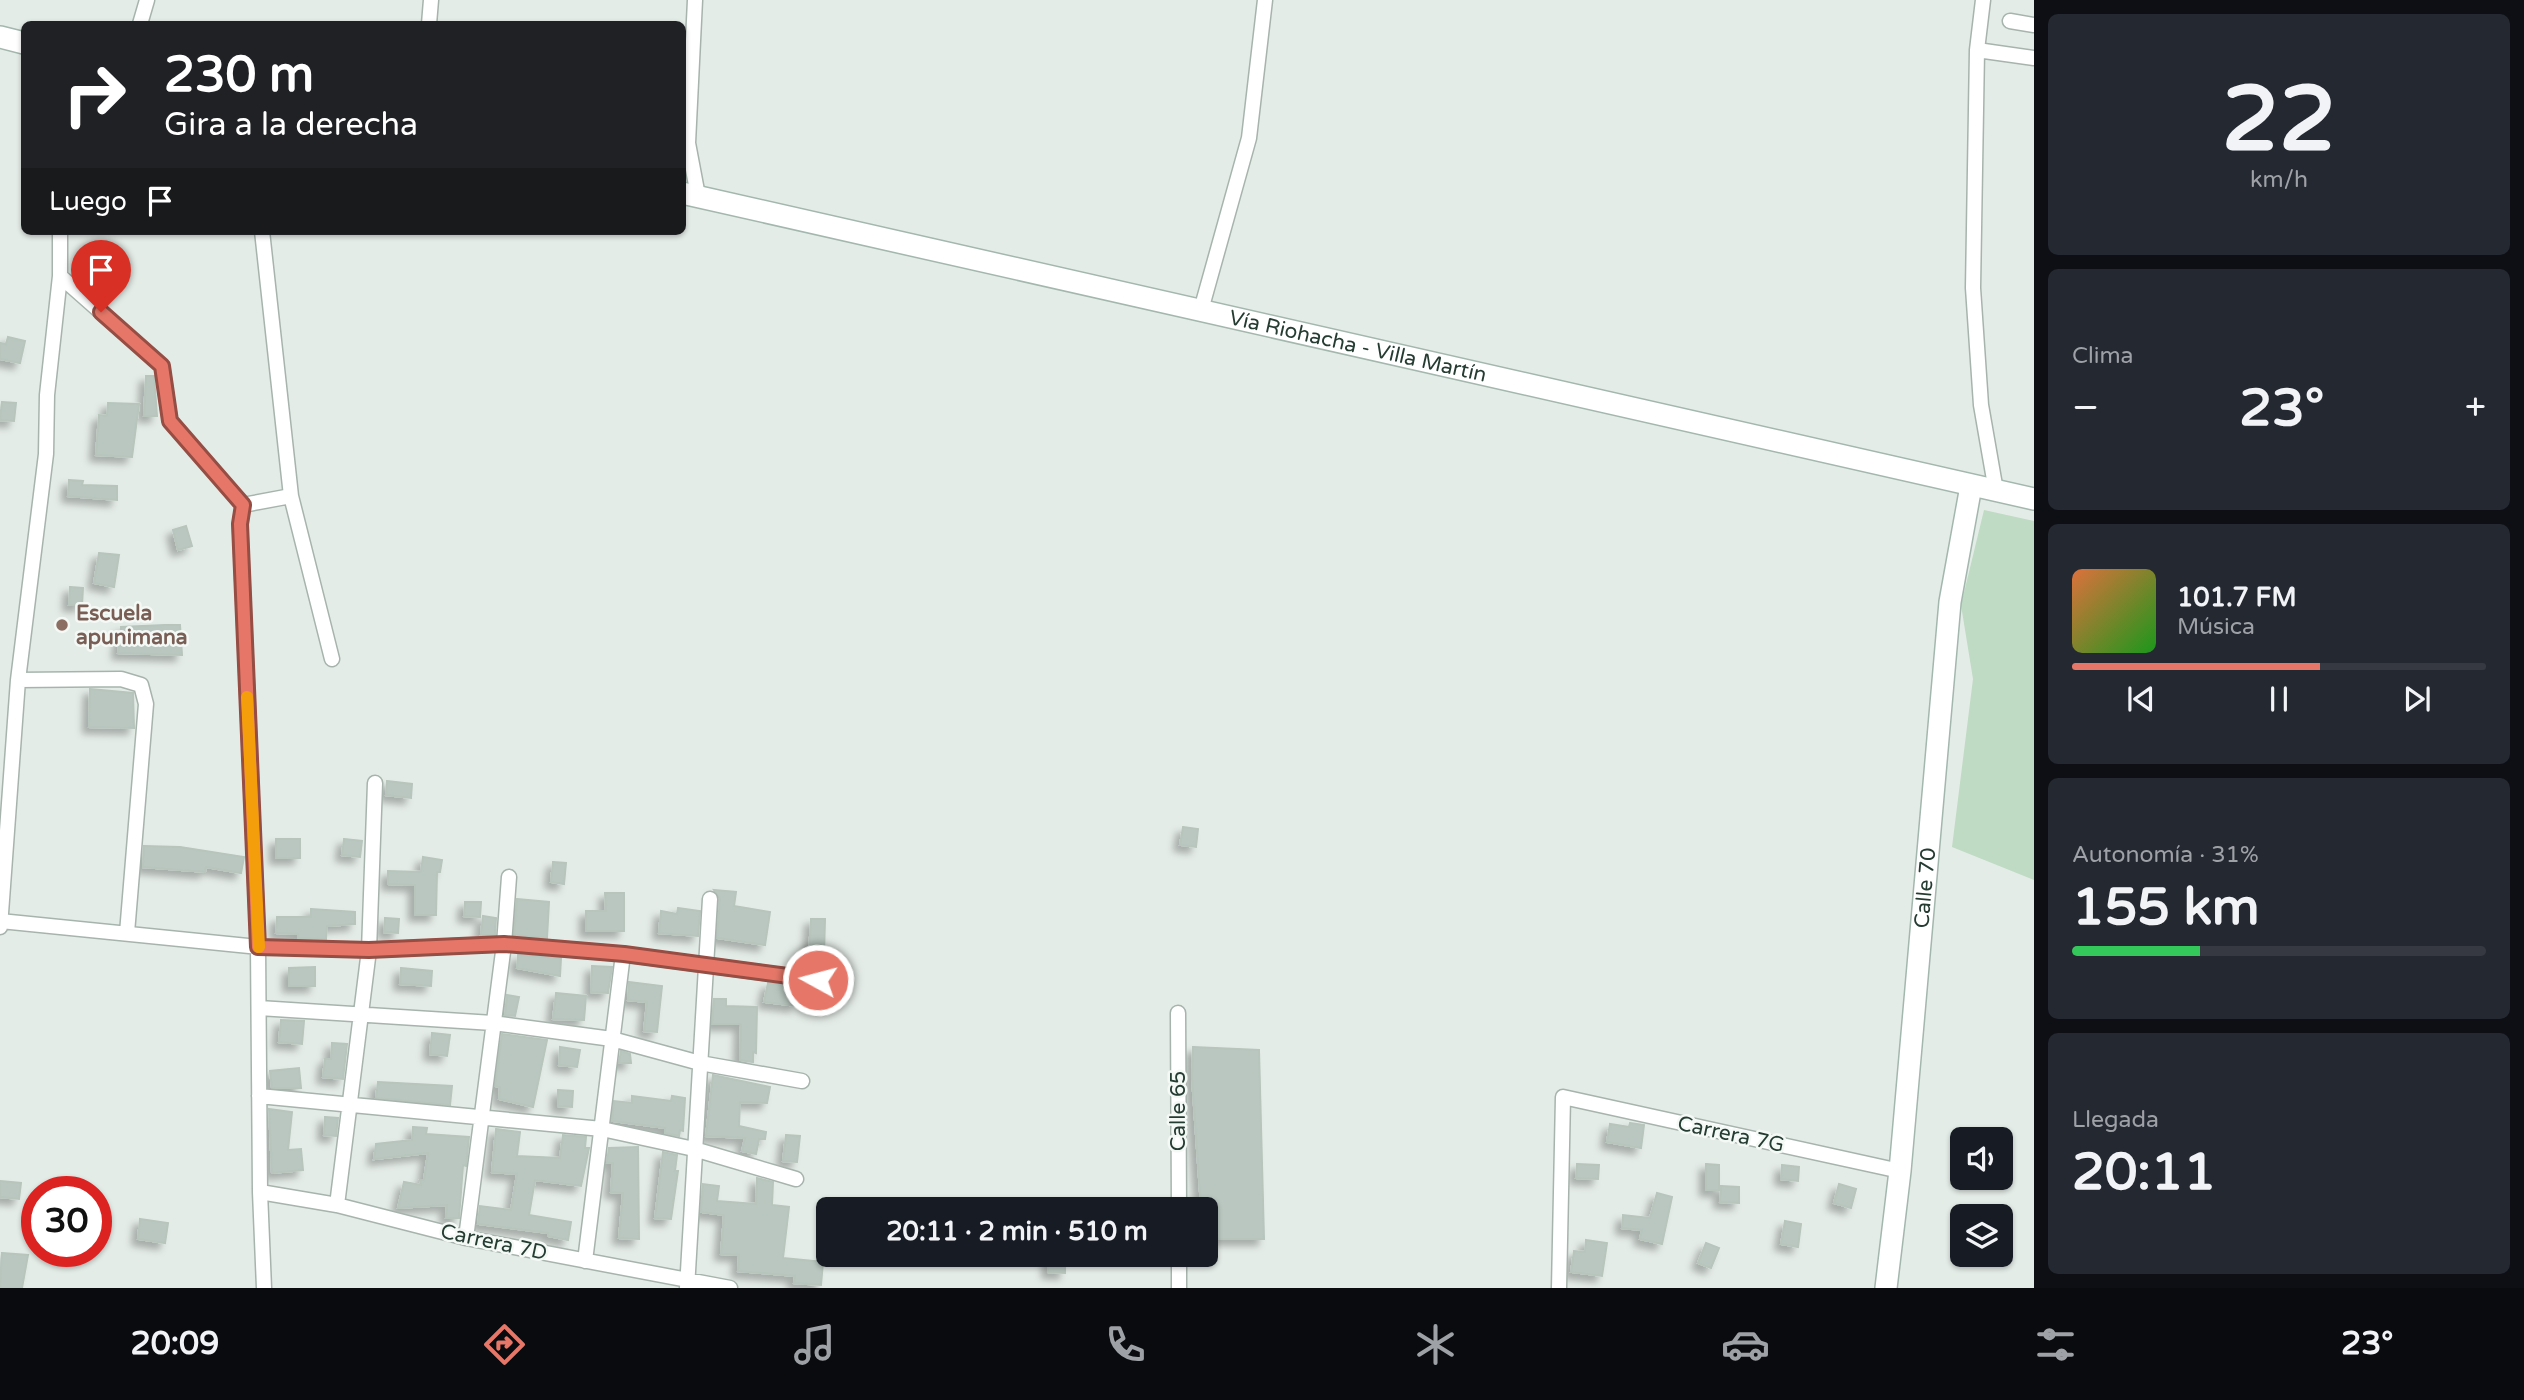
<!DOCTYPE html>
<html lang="es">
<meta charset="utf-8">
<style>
body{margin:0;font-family:"Varela Round",sans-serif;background:#242831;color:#f1f3f6;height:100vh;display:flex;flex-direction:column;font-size:26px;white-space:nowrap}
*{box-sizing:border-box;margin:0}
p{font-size:23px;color:#9ea1a6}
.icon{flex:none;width:38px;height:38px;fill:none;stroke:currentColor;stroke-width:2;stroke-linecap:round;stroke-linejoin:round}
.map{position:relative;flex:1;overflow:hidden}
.drawer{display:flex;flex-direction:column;gap:14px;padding:14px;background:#0d0f14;width:490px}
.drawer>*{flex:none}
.hud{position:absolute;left:21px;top:21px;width:665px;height:214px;border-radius:10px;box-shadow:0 2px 5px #0004;background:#202124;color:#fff;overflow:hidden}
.controls{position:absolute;left:1950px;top:1127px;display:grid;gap:14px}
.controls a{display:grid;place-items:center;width:63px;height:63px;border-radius:10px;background:#171b24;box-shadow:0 2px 5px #0004;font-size:35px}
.speed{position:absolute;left:21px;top:1176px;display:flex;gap:14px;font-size:35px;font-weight:700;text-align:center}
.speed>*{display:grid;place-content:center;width:91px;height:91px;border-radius:50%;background:#171b24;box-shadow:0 2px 5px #0004;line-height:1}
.speed .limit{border:10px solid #d22;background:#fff;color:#111}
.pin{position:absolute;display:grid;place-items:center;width:60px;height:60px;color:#fff;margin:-72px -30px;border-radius:50% 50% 50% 0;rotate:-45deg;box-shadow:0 0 7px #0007}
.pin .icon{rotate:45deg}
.me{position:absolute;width:77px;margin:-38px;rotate:277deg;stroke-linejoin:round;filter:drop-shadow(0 0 5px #0008)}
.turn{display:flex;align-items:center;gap:24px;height:147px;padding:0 28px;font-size:32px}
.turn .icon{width:91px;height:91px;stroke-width:2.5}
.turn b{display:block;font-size:49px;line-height:60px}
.then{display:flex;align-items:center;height:66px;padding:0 28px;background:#0003;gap:14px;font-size:26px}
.big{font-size:52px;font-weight:800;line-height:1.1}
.drawer .card{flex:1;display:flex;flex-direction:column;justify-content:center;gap:10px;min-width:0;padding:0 24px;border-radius:10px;background:#242831}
.drawer .dial{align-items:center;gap:0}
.dial b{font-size:91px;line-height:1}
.song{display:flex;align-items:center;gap:21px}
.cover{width:84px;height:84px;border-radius:10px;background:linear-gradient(135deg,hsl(20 70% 55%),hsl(120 70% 35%))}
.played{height:7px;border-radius:4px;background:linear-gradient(90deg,#e67768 60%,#363941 60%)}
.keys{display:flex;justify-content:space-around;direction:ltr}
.heat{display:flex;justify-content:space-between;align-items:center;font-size:38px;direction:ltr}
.charge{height:10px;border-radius:5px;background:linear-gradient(90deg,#34c759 31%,#363941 0)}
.trip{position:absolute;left:816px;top:1197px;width:402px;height:70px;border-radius:10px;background:#171b24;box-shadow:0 2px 5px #0004;font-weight:800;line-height:70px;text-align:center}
.tabs{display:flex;height:112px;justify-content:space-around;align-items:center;background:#090b0e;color:#9ea1a6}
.tabs .icon{width:49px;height:49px}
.tabs .selected{color:#e67768}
.tabs b{font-size:32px;color:#f1f3f6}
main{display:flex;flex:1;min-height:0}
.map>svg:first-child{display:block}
</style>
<main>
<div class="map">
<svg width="2034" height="1288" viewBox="0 0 2034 1288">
<defs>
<filter id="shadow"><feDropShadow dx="-6" dy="6" stdDeviation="3.5" flood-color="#0004"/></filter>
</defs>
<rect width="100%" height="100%" fill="#e4ece7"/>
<path fill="#bfdbc3" d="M1984,510L2034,521V880L1952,847L1973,679L1961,605Z"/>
<path fill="#b9c7c0" stroke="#b7c5bd" stroke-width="2" filter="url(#shadow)" d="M8,337L25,341L20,363L0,359V343L6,344Z
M146,376H154L157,416H144Z
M2,402L16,403L14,421L0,420Z
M108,403L139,404L132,457L96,455L99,415L107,416Z
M69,480L83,481L82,485L117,486V500L68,496Z
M186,526L192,546L178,550L173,530Z
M99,553L119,555L114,587L94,583Z
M70,587L83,588L82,605H69Z
M165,625H180L182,655L118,653L121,627Z
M90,689L133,693L134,728L89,727Z
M387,781L412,784L411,798L386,795Z
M1183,827L1198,829L1196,847L1180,845Z
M276,839H300V858H276Z
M344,839L362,841L360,857L342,855Z
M144,846L180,847L244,857L241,873L206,867L205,872L143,867Z
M423,857L442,860L440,872H437L436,915H415V885L388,884V871L421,872Z
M553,862L566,863L564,884L551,882Z
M714,890L736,892L734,906L770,912L765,945L717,938L720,899Z
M605,893H624V931H586V911H606Z
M517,899L549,902L547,938L514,935Z
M465,902H481L480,917L464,916Z
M678,908L700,911L698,936L659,933L661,911L677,914Z
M311,909L355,912V924L327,926L326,939L298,938V934L276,933L277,917H311Z
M483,916L496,918L495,935H481Z
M385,918L399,919L398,933L384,932Z
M811,919H825L824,955L809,954Z
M518,955L561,958L560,976L517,968Z
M592,966L612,967L608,993L591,992Z
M315,967V986H289V968Z
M401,968L432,971L431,986L400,984Z
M629,982L662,986L657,1032L644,1031L647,1002L628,1000Z
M768,983L798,987L796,1006L764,1002Z
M556,993L586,996L584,1020L553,1019Z
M507,995L519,997L515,1016L505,1015Z
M714,999H726V1006L757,1007L756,1053L753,1052V1062L740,1060L741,1024H712Z
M281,1020L304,1021L302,1044L279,1042Z
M432,1033L450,1035L447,1056L430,1054Z
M502,1034L547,1040L533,1107L499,1099L500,1087L495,1086Z
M332,1043L347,1044L343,1079L323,1077L325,1059H331Z
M560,1047L580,1050L577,1067L559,1065Z
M1193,1047L1259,1050L1264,1239H1206V1207H1201L1192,1078Z
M621,1051L630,1054L631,1063H619Z
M299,1068L301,1088H272L270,1071Z
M713,1075L770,1087L767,1103L740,1102L739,1126L766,1132L765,1139H759L756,1154L742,1151L745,1138L706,1136Z
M378,1082L452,1086L450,1105L376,1098Z
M558,1090L573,1091L572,1107L558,1106Z
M632,1096L671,1101L672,1096L685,1098L683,1131L680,1130L679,1136L665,1133V1128L612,1121L614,1101L632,1103Z
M269,1109L292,1112L288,1150L301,1149L303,1170L272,1173Z
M325,1117L338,1118L336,1136L324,1135Z
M1630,1123L1644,1125L1641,1148L1607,1142L1610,1124L1629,1127Z
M413,1127L427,1128L426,1134L469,1137L466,1166L463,1165L459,1218H446L447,1205L398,1208L404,1182L421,1185L420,1180H424L428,1153L374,1159L376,1144L412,1140Z
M496,1129L520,1132L517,1156L560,1158L563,1135L586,1137L585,1148H589L581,1186L535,1180L529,1215L571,1222L568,1240L548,1236V1233L478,1224L480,1206L511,1210L517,1174L492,1172Z
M786,1135L800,1136L797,1162L783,1161Z
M638,1147L639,1239L619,1238L623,1193L611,1192L613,1163H607L609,1148Z
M663,1152L677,1155L675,1171H678L671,1219L655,1218Z
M1577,1164L1599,1165L1598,1179L1576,1178Z
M1706,1164L1719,1165V1190H1706Z
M1782,1165L1799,1167L1798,1181L1781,1179Z
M757,1178L773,1182L772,1205L789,1207L783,1258L823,1262L821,1285L794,1283L795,1276L738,1271L739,1255L721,1254L724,1215L701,1212L703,1184L719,1186L717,1201L756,1204Z
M0,1181L21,1183L19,1199L0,1197Z
M1839,1184L1856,1189L1851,1208L1834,1203Z
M1721,1186L1739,1187V1203L1720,1202Z
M1657,1193L1672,1197L1662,1244L1640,1239L1642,1230L1622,1228L1623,1215L1650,1218Z
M140,1219L168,1223L165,1243L138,1239Z
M1785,1221L1801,1224L1798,1247L1781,1244Z
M1586,1240L1607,1243L1602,1276L1571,1272L1574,1251L1585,1252Z
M1706,1243L1719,1248L1711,1268L1698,1263Z
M2,1253L28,1255L22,1288H0Z
M1048,1255H1065V1273L1048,1272Z"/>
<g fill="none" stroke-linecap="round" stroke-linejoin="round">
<defs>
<path id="street" d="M695,0L688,143L698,196
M1983,0L1977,50L1973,288L1981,405L1996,491
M2010,21L2034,25
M140,24L147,0
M429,24L431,0
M1977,50L2034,58
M262,231L291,496L332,659
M60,276L162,366L170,421L243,505
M1201,310L1249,138L1265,0
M243,505L240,524L258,947L260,1192L264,1288
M243,505L291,496
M18,680L121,679L141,685L146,704L127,933
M0,921L258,947L369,950L504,944L623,954L818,980
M0,927L18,680L46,454L47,395L60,276V231
M259,1008L493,1023L612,1039L700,1063L802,1081
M1178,1013L1179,1209
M259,1096L602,1129L694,1149L796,1179
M260,1192L337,1205L466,1238L730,1288
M337,1205L369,950L375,783
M466,1238L504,944L509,877
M1179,1255V1288
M585,1261L623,954
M687,1288L710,899
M1559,1288L1563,1097L1900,1171"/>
<g id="secondary">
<path d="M0,37L24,43"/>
<path id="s1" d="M682,193L2034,499"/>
<path id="s2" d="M1886,1288L1900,1171L1950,602L1971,486"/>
</g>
</defs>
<use href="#street" stroke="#a7b4ad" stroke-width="17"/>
<use href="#secondary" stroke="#a3b7ae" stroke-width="24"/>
<use href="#street" stroke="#fff" stroke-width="14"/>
<use href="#secondary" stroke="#fff" stroke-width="21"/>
</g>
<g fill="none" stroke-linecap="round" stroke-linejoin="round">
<defs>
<path id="route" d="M101,312L162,366L170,421L243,505L240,524L258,947L369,950L504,944L624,954L818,980"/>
</defs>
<use href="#route" stroke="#964d44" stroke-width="18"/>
<use href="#route" stroke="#e67768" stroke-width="12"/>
<path stroke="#f59e0b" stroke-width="12" d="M247,697L259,947"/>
</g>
<circle fill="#8d6e63" stroke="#f4f9f6" stroke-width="2.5" cx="62" cy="625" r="7"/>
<g text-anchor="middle" stroke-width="5" stroke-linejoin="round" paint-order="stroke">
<g font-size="21" fill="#253c33" stroke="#f4f9f6">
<text dy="7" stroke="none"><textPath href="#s1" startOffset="693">Vía Riohacha - Villa Martín</textPath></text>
<text dy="7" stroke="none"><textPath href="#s2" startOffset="402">Calle 70</textPath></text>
<text transform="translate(1178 1111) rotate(-90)" y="7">Calle 65</text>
<text transform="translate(1731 1134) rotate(12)" y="7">Carrera 7G</text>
<text transform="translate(494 1242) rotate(12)" y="7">Carrera 7D</text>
</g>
<g font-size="21" font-weight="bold" fill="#785e54" stroke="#f4f9f6" text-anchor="start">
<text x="76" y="620">Escuela<tspan x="76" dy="24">apunimana</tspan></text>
</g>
</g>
</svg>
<div class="controls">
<a><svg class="icon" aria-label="sound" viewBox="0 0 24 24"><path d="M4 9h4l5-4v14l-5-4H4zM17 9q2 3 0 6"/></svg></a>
<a><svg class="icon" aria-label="layers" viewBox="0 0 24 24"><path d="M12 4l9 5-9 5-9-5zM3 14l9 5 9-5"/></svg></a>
</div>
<div class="speed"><div class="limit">30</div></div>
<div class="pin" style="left:101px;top:312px;background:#d93025"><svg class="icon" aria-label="arrive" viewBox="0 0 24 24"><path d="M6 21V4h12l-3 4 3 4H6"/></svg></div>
<svg class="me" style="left:818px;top:980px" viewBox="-20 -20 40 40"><circle r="17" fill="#e67768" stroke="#fff" stroke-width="3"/><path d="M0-11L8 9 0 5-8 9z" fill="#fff"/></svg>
<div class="trip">20:11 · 2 min · 510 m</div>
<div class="hud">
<div class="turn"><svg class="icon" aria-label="right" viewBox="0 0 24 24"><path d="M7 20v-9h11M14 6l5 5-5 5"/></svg><div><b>230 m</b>Gira a la derecha</div></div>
<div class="then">Luego<svg class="icon" aria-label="arrive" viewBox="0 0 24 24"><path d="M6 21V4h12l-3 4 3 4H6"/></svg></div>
</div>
</div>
<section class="drawer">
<div class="card dial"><b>22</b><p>km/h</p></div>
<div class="card"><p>Clima</p>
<div class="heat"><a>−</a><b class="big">23°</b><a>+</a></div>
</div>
<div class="card">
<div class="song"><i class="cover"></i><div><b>101.7 FM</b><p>Música</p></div></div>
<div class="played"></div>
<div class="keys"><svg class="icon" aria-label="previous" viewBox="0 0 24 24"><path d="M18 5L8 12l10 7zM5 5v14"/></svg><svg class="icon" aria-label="pause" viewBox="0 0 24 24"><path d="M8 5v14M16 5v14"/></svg><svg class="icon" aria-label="next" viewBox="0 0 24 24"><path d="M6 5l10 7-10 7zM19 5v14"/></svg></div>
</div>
<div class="card"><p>Autonomía · 31%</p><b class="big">155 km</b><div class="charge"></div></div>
<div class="card"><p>Llegada</p><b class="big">20:11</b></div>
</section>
</main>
<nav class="tabs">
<b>20:09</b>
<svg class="icon selected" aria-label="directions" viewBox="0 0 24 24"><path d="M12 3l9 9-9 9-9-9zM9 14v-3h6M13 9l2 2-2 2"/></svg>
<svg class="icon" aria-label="music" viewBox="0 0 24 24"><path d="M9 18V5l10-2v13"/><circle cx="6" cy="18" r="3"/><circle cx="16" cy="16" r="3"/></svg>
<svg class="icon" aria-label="phone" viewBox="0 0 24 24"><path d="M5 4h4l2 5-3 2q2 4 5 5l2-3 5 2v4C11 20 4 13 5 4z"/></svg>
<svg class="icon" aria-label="climate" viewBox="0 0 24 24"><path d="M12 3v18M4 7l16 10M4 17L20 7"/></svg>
<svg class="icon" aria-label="car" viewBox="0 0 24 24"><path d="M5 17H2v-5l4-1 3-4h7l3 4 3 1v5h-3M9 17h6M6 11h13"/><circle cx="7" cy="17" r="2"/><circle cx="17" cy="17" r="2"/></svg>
<svg class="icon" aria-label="filters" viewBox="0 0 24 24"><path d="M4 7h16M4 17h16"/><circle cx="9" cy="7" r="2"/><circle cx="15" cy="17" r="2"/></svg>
<b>23°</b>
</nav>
